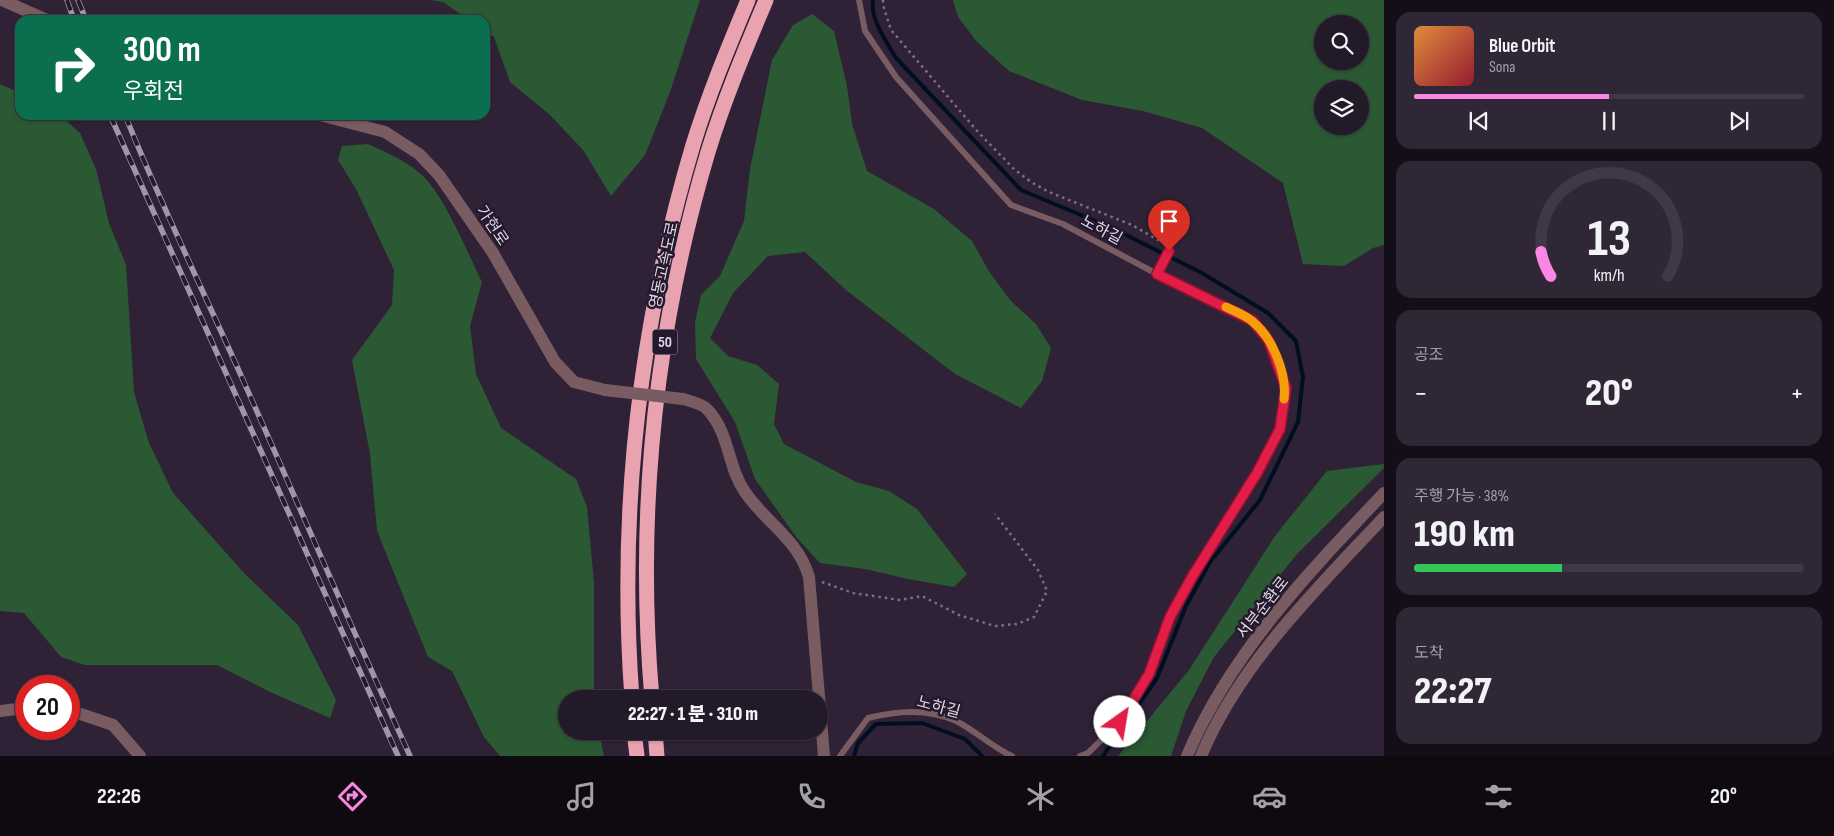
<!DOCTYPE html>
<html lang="ko">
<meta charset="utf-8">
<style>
body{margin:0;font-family:"Sofia Sans Condensed","Noto Sans KR",sans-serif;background:#2f2735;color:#f1f3f6;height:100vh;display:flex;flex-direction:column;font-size:19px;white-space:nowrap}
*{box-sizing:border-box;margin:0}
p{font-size:16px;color:#a3a1a8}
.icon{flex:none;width:28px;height:28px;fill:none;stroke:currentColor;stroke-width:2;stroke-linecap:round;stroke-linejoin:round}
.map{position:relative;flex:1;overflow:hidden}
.panel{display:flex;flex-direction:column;gap:12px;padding:12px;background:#130e17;width:450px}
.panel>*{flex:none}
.banner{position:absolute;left:15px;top:15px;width:475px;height:105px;border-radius:15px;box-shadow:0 1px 4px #0004,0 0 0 1px #403846;background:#0b6e4f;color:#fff;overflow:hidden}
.tools{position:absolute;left:1314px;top:15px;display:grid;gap:10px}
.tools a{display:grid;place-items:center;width:55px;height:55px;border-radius:50%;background:#231a29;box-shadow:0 1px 4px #0004,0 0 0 1px #403846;font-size:25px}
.speed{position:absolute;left:15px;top:675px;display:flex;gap:10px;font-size:25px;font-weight:700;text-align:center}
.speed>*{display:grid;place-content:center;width:65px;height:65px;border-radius:50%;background:#231a29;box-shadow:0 1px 4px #0004,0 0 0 1px #403846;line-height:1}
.speed .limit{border:8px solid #d22;background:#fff;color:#111}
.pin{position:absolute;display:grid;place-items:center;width:42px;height:42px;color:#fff;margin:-51px -21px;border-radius:50% 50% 50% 0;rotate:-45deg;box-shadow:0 0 5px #0007}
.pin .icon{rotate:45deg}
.me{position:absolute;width:55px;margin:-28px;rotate:32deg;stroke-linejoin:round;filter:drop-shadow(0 0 4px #0008)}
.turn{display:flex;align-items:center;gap:18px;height:105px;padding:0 25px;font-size:22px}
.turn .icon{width:65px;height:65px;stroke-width:2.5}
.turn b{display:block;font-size:35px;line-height:42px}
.big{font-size:38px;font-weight:800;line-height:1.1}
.panel .tile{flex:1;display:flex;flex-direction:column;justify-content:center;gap:8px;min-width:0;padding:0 18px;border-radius:15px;background:#2f2735}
.panel .dial{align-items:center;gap:0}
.dial svg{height:130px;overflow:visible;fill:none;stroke:#403846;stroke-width:7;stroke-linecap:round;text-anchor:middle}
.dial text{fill:#f1f3f6;stroke:none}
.song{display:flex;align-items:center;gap:15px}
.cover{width:60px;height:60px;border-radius:8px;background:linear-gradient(135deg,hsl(30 70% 55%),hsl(350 70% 35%))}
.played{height:5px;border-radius:2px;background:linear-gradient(90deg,#fb86e5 50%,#403846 50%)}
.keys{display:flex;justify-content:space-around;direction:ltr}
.heat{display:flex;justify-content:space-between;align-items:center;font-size:28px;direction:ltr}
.charge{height:8px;border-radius:4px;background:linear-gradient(90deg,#34c759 38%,#403846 0)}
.trip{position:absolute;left:558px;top:690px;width:270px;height:50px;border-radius:25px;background:#231a29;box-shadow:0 1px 4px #0004,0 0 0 1px #403846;font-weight:800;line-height:50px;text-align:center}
.menu{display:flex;height:80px;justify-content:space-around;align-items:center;background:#0e0a10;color:#a3a1a8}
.menu .icon{width:35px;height:35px}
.menu .selected{color:#fb86e5}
.menu b{font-size:22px;color:#f1f3f6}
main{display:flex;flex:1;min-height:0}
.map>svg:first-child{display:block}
</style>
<main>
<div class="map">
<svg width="1384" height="756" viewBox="0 0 1384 756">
<rect width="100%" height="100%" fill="#2f2237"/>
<path fill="#2a5933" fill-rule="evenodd" d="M431,0H700L670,92L645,155L611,196L583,150L550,115L510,82L494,37L485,31V20H469L443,2Z
M953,0H1384V245L1373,248L1344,266L1303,264L1283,183L1202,128L1143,111L1082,100L1009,71L977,42L958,17ZM1322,24H1360V61H1322ZM1322,89H1360V126H1322Z
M812,14L834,31L847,86L852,124L867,171L934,209L972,241L990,273L1011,301L1036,324L1051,348L1042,381L1021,408L955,374L846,290L805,252L768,256L733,293L710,338L728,356L757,365L779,384L774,424L784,444L856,482L889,491L917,509L967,574L954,587L908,579L865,569L820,563L797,538L755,479L735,422L696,359L695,322L701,295L720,276L744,221L750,169L772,60L793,25Z
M0,84L20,93V115H60L80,133L96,169L109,223L126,265L134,392L149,443L173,493L244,573L298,625L336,700L330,718L270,692L217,665H85L61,657L24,613L0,611Z
M368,144C387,153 409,162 424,177C447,201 467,252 482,282L470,326L476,374L501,428L576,479L587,507L594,583V699H566V731H599L604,756H500L484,737L452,671L428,657L377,531L370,454L352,360L392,305L394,270L356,189L338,160L342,146Z
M1384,464V468L1297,554L1214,657L1186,711L1171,756H1118L1189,670L1275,536L1327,471Z"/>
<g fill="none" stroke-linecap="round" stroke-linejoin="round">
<path stroke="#000e22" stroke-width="4" d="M873,0C870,20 887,42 896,58L1021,190L1112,228L1202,273L1268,313L1296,341L1303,377L1298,422L1260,500L1210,562L1186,606L1157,678L1103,756
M854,756L858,743L876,724L922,723L965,739L982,756"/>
<path stroke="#7c7283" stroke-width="2.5" stroke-dasharray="2.5 4" stroke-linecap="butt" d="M883,0V5L891,30L978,132L1014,169L1031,182L1049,192L1132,225L1165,244
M822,582L853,593L900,600L922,596L959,615L995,626L1017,624L1034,617L1047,591L1038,570L995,514"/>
<path stroke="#795c61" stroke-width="6" d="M859,0L865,31L896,77L1011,205L1063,224L1157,274L1253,321L1269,341L1286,388L1280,429L1257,473L1200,563L1170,617L1149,674L1120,722L1088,753L1080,756
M1157,274L1169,251
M840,756L868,718C897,711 927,708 956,721C976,731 992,747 1012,756"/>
<path stroke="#795c61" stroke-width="12" d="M2,0L47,20
M320,115L385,132L419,154L439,175L493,253L555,362L574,382L605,390
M683,399C690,401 702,404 707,409C730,433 727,466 745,492C766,523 798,539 809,577L824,756
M69,710L113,725L140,756
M0,711L26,708"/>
<path stroke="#795c61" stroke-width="12" d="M1187,756C1230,654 1309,572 1384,493
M1201,756C1240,663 1317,589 1384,517"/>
<path stroke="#e9a2af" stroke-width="15" d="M632,699C618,510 639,327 693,145C708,96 728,48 748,0
M652,699C636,514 655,330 708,152C724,100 745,50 766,0
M634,731L637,756
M655,731L657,756"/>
<defs>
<path id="rail" d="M67,0L74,20
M78,0L86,20
M110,115L398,756
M125,115C161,205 204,292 243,380C299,506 353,631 410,756"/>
</defs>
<use href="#rail" stroke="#a096a7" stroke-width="5.5"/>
<use href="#rail" stroke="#25192d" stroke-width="4" stroke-dasharray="11" stroke-linecap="butt"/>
<path stroke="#795c61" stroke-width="12" d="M605,390L683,399"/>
</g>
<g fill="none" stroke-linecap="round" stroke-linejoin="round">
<defs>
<path id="route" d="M1120,722L1149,674L1170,617L1192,577L1257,473L1280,429L1286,388L1269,341L1253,321L1157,274L1169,251"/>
</defs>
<use href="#route" stroke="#92132f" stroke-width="12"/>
<use href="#route" stroke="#e11d48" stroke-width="9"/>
<path stroke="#f59e0b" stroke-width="9" d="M1226,307C1234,311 1246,315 1253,322C1273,338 1287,374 1284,399"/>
</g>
<g text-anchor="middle" stroke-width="5" stroke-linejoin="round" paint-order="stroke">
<rect fill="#25192d" stroke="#a79eae" stroke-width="1" x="652.5" y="329.5" width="25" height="25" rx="4"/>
<g font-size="15" font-weight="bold" fill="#dfd7e5">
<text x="665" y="347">50</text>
</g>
<g font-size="16" fill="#dfd7e5" stroke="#25192d">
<text transform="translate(493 225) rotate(56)" y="6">가현로</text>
<text transform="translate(1102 229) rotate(28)" y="6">노하길</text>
<text transform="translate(663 265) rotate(-78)" y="6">영동고속도로</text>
<text transform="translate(1262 607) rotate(-52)" y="6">서부순환로</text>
<text transform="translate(939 706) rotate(15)" y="6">노하길</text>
</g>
</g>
</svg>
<div class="tools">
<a><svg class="icon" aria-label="search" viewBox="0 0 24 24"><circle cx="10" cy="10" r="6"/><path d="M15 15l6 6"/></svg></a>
<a><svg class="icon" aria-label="layers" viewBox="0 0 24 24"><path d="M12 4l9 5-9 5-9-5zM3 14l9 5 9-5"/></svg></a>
</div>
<div class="speed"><div class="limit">20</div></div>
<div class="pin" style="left:1169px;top:251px;background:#d93025"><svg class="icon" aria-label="arrive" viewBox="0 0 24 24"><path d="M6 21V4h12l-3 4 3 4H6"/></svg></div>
<svg class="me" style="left:1120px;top:722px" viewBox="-20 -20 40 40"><circle r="19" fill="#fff"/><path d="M0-13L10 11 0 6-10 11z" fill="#e11d48"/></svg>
<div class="trip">22:27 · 1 분 · 310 m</div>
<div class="banner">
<div class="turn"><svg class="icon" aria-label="right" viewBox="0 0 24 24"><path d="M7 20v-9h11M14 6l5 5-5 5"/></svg><div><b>300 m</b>우회전</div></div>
</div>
</div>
<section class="panel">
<div class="tile">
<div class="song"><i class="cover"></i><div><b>Blue Orbit</b><p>Sona</p></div></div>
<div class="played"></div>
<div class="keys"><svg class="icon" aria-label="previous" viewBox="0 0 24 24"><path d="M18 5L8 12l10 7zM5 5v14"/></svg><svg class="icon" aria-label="pause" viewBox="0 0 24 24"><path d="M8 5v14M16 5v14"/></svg><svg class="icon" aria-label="next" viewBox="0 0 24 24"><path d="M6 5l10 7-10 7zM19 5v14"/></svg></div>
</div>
<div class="tile dial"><svg viewBox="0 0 100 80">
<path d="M14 69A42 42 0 1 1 86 69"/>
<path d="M14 69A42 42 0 0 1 8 54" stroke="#fb86e5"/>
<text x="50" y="56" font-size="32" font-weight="700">13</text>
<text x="50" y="72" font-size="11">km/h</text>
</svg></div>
<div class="tile"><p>공조</p>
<div class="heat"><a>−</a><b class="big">20°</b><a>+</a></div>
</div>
<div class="tile"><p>주행 가능 · 38%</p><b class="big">190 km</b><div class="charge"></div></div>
<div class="tile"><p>도착</p><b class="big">22:27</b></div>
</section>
</main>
<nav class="menu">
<b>22:26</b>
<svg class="icon selected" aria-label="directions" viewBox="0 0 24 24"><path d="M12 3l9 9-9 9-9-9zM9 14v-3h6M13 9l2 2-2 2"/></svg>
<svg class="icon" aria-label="music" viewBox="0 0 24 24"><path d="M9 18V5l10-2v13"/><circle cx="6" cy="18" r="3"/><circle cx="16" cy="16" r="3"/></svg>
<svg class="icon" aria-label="phone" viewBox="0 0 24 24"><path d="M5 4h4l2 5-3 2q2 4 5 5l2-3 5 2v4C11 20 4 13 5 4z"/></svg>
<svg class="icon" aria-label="climate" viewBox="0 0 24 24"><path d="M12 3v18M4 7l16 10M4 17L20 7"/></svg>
<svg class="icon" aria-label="car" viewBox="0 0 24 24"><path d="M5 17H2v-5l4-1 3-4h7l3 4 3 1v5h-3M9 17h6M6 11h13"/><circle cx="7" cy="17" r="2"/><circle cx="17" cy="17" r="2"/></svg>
<svg class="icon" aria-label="filters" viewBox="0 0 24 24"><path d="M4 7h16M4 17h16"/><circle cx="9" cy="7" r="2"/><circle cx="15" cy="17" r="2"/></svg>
<b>20°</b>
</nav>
